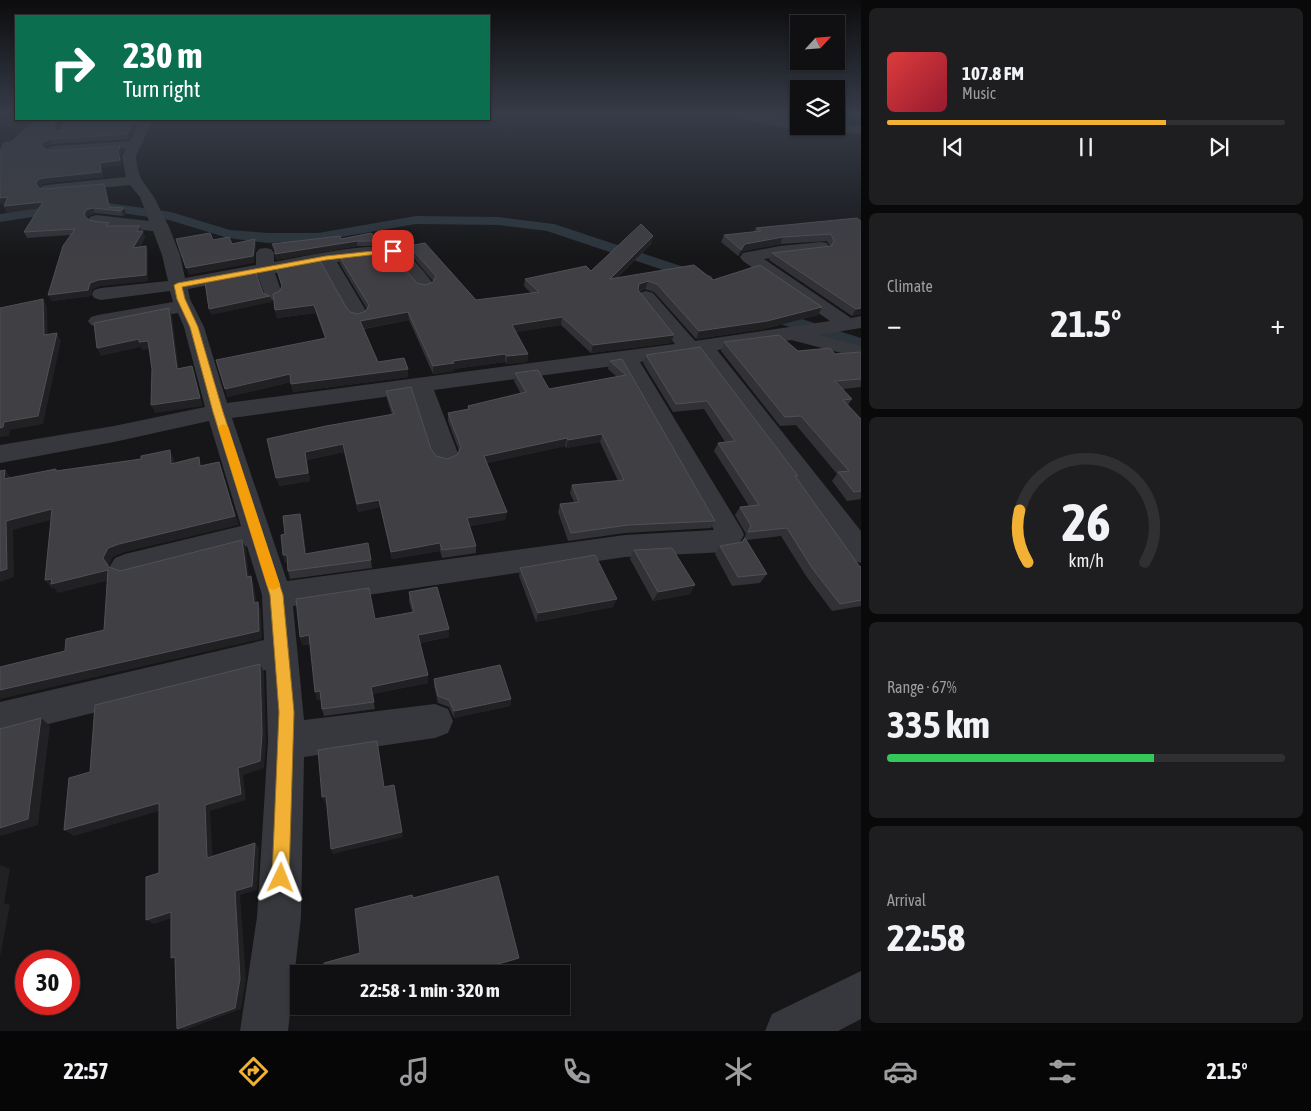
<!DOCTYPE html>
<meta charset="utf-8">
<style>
body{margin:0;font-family:"Asap Condensed",sans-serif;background:#1e1e20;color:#f1f3f6;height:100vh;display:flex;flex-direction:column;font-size:19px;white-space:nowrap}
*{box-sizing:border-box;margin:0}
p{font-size:16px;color:#9c9d9f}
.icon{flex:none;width:28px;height:28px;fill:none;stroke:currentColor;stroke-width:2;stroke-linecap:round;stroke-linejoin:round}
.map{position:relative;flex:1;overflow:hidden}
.panel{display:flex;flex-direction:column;gap:8px;padding:8px;background:#09090a;width:450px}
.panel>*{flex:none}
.banner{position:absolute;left:15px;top:15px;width:475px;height:105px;border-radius:0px;box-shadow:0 1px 4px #0004,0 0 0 1px #303032;background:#0b6e4f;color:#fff;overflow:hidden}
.needle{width:32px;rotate:64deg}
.fabs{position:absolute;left:790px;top:15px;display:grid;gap:10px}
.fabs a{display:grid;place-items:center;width:55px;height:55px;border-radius:0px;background:#101012;box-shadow:0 1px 4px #0004,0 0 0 1px #303032;font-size:25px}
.speed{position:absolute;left:15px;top:950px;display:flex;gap:10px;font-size:25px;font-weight:700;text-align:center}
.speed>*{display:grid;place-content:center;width:65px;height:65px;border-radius:50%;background:#101012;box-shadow:0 1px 4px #0004,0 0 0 1px #303032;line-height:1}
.speed .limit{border:8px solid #d22;background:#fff;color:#111}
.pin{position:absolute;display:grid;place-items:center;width:42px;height:42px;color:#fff;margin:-21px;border-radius:10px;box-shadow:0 2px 8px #0006}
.me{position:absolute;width:55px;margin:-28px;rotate:2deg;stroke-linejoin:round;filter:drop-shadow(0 0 4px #0008)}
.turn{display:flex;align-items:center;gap:18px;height:105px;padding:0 25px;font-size:22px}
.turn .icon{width:65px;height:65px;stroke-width:2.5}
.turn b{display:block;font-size:35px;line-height:42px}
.big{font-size:38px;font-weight:700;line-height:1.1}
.panel .tile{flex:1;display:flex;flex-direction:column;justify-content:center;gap:8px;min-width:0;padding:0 18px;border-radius:8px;background:#1e1e20}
.panel .dial{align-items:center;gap:0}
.dial svg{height:130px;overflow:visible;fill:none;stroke:#303032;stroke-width:7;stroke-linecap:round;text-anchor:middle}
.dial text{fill:#f1f3f6;stroke:none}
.song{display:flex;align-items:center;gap:15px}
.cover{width:60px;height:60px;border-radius:8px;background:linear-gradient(135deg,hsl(0 70% 55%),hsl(350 70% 35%))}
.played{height:5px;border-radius:2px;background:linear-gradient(90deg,#f2b134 70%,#303032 70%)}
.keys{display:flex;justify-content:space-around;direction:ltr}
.heat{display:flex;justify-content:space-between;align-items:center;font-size:28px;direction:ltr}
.charge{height:8px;border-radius:4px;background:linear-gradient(90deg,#34c759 67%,#303032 0)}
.trip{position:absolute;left:290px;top:965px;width:280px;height:50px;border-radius:0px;background:#101012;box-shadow:0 1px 4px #0004,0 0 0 1px #303032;font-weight:700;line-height:50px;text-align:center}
.menu{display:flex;height:80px;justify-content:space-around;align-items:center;background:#060607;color:#9c9d9f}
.menu .icon{width:35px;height:35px}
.menu .active{color:#f2b134}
.menu b{font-size:22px;color:#f1f3f6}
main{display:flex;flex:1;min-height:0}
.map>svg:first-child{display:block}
</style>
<main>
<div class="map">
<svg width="861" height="1031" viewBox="0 0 861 1031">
<rect width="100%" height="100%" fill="#161618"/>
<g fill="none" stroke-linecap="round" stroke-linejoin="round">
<path fill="#2c353c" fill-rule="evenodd" d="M71,203H108L171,212L230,230L268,233H318L416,216L499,217L554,224L711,276L713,279L711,282H699L547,231L499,225L416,224L318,241L268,243L228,238L169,220L108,211H71L0,222V214Z
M760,303L780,312L861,338V350L768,320L754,312L751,308L754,304Z"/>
<path fill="#37383d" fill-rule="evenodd" d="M731,113C754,113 776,119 799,121V126H804C791,134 748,119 732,115Z
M66,119H153L136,156L137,166L141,179L154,197L169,227L180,255L185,278L256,265V253L259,249L265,248L271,249L274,253V262C300,257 378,240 400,249C408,252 429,277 434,285L431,289L425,291L419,289L390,257L337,262L368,314L365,318L358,320L351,318L348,314L321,264L275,273L282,294L280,298L273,300L266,298L258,276L188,289L190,299L204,327L227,403L675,344L637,297L639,293L646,291L653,293L695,341L830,321L743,261L740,257L743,253L780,246L821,242L827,243L829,247L827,251L764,259L851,318L861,316V328L818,335L861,346V358L791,340L717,350L861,531V563L851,560L698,353L640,362L742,530L744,535L736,549L726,552L625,557L293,606L304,720L435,704L448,709L453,721L448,733L435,738L304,757L301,917L288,1031H240L257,917L268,741L266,670L0,736V702L264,640L262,595L247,546L125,578L115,574L110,566L115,558L125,554L241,526L209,421L114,442L0,463V445L114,426L205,407L184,327L178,313L98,327L91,325L88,321L91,317L98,315L173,302L170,291L101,300L94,298L92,294L94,290L101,288L168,281L162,255L153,231L96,225L90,223L88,220L90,217L96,215L149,221L140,197L130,185L47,193L42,192L40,189L42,186L47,185L126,177L122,156L126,149L52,154L45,150L52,146L130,141L138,125L73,126L67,134H59L57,131ZM621,365L714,530L625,535L287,581L232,418L413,393L433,456L437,462L446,465L455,462L459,456L434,390Z
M836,124L861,126V134L818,130L812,126H836Z
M861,971V1019L838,1031H765L772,1014Z"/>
</g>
<path fill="#323236" d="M49,119H64L56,130L57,131L135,127L129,139L52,144L45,148L50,151H123L120,156L122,165L102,168L103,177L47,183L42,184L39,188L45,189H106L110,207L124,208L126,213L123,216L95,213L88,216L87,219L93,221L109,223L110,226L142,231L145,237L140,247L146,246L148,252V281L100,286L92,289L91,296L52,301L48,295L70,235L27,238L24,232L39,209L7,212L4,206L5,203L0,204V151L11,142Z
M857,218L861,314L852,316L769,260L772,253L830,246L827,241L780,244L743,251L738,256L721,242L724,235L754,232L756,228Z
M374,236L394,241L395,246H357L276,260L275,251L273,249L272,244Z
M653,236L651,244L617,278L713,280L818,315L764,329L696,339L654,292L645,289L639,292L671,343L591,353L561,325L516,332L528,354L527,362L506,364L505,362L454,369V371L433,374L409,320L364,329L378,362L408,377L293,392L291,382L227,397L325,339L316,313L277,318L275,310L282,287L276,267L346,307L350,312L358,314L366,311L367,309L340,264L339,256L426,285L433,282V281L410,254L409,246L476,300L531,293L524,286L525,279L591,271Z
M724,342L798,351L835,354L861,352V387L843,389L852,399L848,405L861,419V499L847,501L832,481L837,474L796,425L780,426L721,351Z
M700,347L798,476L796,479L860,567L861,566V606L832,611L806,576L781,536L746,540L767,574L760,583L732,586L715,554L720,546L742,542L746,534L735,515L740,507L749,506L714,451L718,443L725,442L704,409L673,412L643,363L646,355Z
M622,359L715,521L711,528L625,533L568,541L558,512L560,504L574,502L570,493L572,485L618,481L600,442L566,448L565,446L487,463L507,512L505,520L469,526L476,546V553L442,558L440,551L392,559L380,507L358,512L344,452L307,460L310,481L279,486L267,439L392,415L387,399L386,391L436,456L447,459L457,455L459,451L448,421V413L468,409V406L521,394L514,381L515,373L549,389L617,377L608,369L610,361Z
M300,514L302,522L306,553L371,560L372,568L290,579L288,571L287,563H285L283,555L285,534Z
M634,550L695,585L690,594L653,601L630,559Z
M520,568L613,607L536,622L519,576Z
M409,592L449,637L420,643L428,683L372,694L375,709L324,716L322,709L321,699L317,700L310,644L302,645L375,619L412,612L409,601Z
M434,679L511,699L510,706L454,718L449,707L438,703L434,686Z"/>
<path fill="#212124" d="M58,119H64L55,131L53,126Z
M153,119H157L154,127H152L150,122Z
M133,122L135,127L129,139L127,134Z
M50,139L52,144L44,148L42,147V143Z
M121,146L123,151L120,156L122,165L102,168L103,177L47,183L42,184L38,188L36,183L39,179L100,163L118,151Z
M104,184L106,189L110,209L109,207Z
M8,197L10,203L0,204V198Z
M43,202L45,208L7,212L4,206Z
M93,208L95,213L88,216L86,221L84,215L86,210Z
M124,208L126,213L123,216L121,211Z
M140,226L142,232L137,231Z
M143,231L145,237L136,254L133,248Z
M653,236L651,244L608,287L610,279Z
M783,237L780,244L743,251L738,256L741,250L745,244Z
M255,239L256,246L254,263L189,275L186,268Z
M357,241V246L276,260L275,254Z
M146,246L148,252V281L100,286L92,289L91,296L52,301L48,295L90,283Z
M648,281L645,289L637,292L639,284Z
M270,296L272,302L211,315L209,309Z
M43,299L47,307L48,343L44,335Z
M314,305L316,313L277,318L275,310Z
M822,307L818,315L764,329L696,339L699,331Z
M169,308L172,316L180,377L177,369Z
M861,308V314L852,316L856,309Z
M408,312L409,320L361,329L360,321Z
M562,317L561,325L511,333L512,325Z
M57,333L61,341L43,424L10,430L9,436L0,437V428Z
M674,335L671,343L591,353L593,345Z
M139,339L148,341L151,349L142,350L141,347L101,356L97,348Z
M505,354V362L454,369V371L433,374V366L453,361Z
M528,354L527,362L506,364L507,356Z
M192,366L203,406L155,413L151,405Z
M408,369V377L293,392L291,384Z
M290,374L291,382L227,397L225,389Z
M602,434L600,442L566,448L568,440Z
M567,438L565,446L483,464L484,456Z
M343,444L344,452L307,460L310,481L279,486L276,478L305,452Z
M170,450L174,459L175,473L171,464Z
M219,462L239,525L125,552L113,557L108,567L103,558L108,548Z
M5,470L12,479H4Z
M379,500L380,507L358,512L357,504Z
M52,509L58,518L13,530L14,577L0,582V571L6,521Z
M507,512L505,520L466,526L467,518Z
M300,514L302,522L307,562L305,554Z
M242,540L246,548L250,586L247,577Z
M440,543V551L392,559L391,552Z
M283,555H287L289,563H285Z
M108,570L114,579L58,593L54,588L52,589L45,580Z
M251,576L254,585L258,611L254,603Z
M695,585L690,594L653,601L658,592Z
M617,599L613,607L536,622L538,613Z
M258,602L261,610L262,639L0,699V690Z
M449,629V637L418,643V635Z
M309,635L311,643L302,645L300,637Z
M260,664L264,672L266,741L264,768L243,775L246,800L210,811L213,863L207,858L205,805L238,768Z
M428,675V683L372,694L371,687Z
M320,691L322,698L317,700L315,692Z
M511,699L510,706L454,718V711Z
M41,718L50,726L38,825L0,836V828Z
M326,796L328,802L325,803L322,797Z
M159,803L166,809L74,836L64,830Z
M402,832L403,837L333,854L331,849Z
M255,843L259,848L257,890L240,895L246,980L241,1009L185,1030L177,1029Z
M0,865L10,869L4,903L10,905L0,957Z
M171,912L178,916L154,924L146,920Z
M519,958L516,960L468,974H463Z"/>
<path fill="#3f3f44" stroke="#4f5156" d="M49,119H58L53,126L57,131L67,130L72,123L133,122L127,134L50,139L42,143V147L50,151L121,146L118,151L120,160L100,163L101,172L44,178L39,179L36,183L38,188L45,189L104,184L109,207L124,208L121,211L93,208L86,210L84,215L87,219L93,221L109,223L106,226H140L137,231H143L133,248L146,246V275L98,280L90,283L88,290L48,295L63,246L75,229L24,232L43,202L4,206L8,197L0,198V151L4,143L11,142L27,128L39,120H49Z
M857,218L861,221V308L856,309L772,253L831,246L834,241L831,234L783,237L745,244L741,250L724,235L761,231L756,228Z
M641,224L653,236L610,279L694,265L713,280L760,265L822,307L767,321L699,331L657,284L648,281L639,284L638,290L674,335L593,345L562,317L512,325L528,354L507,356L505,354L453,361L454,363L433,366L408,312L360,321L378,362L404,358L408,369L291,384L290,374L225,389L216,360L326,338L314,305L275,310L273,294L280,291L282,286L276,267L319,259L346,307L350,312L358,314L366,311L369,305L339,256L389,251L417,283L426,285L433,282L436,276L409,246L425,243L476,300L539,292L525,279L586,266L591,271Z
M210,233L213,240L229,237L232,244L255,239L253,256L186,268L176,239Z
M371,233L374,236L388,233L394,241H357L275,254V248L272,244L340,236L341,239Z
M256,273L263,293L270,296L209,309L205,282Z
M43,299L44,335L57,333L38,416L4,422L3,427L0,428V308Z
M169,308L177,369L192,366L200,398L151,405L152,369L148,341L139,342V339L97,348L94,323Z
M779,335L798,351L830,348L835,354L861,352V379L835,381L852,399L843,400L861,419V491L854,492L838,472L849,471L801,416L785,417L724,342Z
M700,347L798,476H795L860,567L861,566V600L840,604L812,568L787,528L748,532L751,526L740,507L759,505L718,443L735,441L707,401L676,404L646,355Z
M622,359L715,521L628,525L571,533L560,504L579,502L572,485L624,480L602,434L568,440L567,438L484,456L507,512L467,518L476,546L442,550L440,543L391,552L379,500L357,504L343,444L305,452L308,473L276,478L267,439L326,426L394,414L386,391L411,387L431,449L436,456L447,459L457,455L461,447L448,413L469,409L468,406L526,392L515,373L538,370L549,389L626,375L610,361Z
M170,450L171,464L199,457L200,466L219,462L235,516L119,544L108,548L103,558L109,567L120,571L242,540L247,577L251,576L254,603L258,602L259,631L0,690V667L65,651L66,639L104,630L108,570L51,584L52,579L45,580L52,509L6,521L7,569L0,571V471L5,470L4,479L56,469V471L141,459V456Z
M300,514L305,554L368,543L371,560L288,571L287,555H283L281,535L285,534L283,516Z
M745,538L767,574L738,577L720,546L742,542Z
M672,548L695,585L658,592L634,550Z
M595,555L617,599L538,613L520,568Z
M437,587L449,629L418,635L428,675L371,687L374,702L322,709L320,691L315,692L309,635L300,637L296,599L369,588L375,619L414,612L409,592Z
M260,664L262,734L260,761L238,768L241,794L205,805L207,858L255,843L252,886L235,891L240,979L235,1008L177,1029L175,957L171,958V912L146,920V877L159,873V803L64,830L69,778L90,772L95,705Z
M500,665L511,699L454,711L449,700L438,696L434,679Z
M41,718L28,819L0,828V729Z
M377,741L384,787L394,785L402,832L331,849L326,796L322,797L318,750Z
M498,876L519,958L463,974H325L324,963L360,953L355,909L412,895L413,898Z"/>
<linearGradient id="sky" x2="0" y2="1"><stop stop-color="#0c0c0d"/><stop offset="0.44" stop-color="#363c48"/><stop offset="1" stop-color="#363c48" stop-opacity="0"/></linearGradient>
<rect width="861" height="258" fill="url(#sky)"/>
<path fill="#f2b134" stroke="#9d7322" d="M393,249L396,250V252L326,260L182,287L185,299L198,327L223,412L283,595L294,712L289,878L287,884L281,887L275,884L272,878L279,712L270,595L213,412L190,327L177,299L174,285L178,283L326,256Z"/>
<path fill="#f59e0b" d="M223,424L228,427L280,585L278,588L273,590L269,588L267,585L218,427Z"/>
</svg>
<div class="fabs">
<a><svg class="needle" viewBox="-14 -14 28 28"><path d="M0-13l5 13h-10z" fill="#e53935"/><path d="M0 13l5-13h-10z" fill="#9c9d9f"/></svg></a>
<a><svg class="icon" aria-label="layers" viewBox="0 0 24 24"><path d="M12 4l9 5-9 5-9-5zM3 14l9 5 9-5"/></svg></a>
</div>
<div class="speed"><div class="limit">30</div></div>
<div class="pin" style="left:393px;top:251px;background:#d93025"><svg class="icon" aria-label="arrive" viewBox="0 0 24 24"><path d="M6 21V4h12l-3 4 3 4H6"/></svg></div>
<svg class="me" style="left:281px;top:878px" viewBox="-20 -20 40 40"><path d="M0-17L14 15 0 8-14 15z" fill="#f2b134" stroke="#fff" stroke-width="4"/></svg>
<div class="trip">22:58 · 1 min · 320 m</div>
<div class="banner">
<div class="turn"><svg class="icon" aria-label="right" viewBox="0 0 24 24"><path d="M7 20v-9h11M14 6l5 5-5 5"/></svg><div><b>230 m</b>Turn right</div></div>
</div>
</div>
<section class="panel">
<div class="tile">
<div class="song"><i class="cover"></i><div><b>107.8 FM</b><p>Music</p></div></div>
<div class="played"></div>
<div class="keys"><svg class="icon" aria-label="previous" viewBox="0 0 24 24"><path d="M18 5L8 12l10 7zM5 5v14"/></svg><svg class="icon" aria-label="pause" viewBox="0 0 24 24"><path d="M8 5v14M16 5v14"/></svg><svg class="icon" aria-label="next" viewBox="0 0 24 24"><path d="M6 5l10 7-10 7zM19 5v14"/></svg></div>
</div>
<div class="tile"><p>Climate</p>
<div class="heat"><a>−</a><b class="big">21.5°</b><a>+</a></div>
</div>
<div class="tile dial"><svg viewBox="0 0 100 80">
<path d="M14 69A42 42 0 1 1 86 69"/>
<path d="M14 69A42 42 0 0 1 9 37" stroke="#f2b134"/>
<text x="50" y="56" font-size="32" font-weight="700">26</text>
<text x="50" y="72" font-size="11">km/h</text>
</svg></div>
<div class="tile"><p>Range · 67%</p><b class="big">335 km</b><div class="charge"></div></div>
<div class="tile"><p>Arrival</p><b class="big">22:58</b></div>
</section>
</main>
<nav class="menu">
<b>22:57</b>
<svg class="icon active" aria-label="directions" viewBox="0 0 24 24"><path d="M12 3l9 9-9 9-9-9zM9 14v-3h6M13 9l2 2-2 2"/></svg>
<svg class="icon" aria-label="music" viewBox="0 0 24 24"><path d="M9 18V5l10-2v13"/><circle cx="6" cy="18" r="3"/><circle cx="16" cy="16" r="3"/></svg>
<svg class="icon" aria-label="phone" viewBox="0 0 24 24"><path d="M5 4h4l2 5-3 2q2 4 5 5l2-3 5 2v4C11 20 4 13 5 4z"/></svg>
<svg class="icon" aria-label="climate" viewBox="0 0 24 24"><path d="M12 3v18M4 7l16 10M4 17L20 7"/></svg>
<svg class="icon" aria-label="car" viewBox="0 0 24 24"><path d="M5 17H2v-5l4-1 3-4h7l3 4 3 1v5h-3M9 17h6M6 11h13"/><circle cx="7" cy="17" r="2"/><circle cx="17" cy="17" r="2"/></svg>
<svg class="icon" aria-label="filters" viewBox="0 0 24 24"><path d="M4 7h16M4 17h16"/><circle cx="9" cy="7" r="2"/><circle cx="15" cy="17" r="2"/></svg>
<b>21.5°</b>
</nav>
